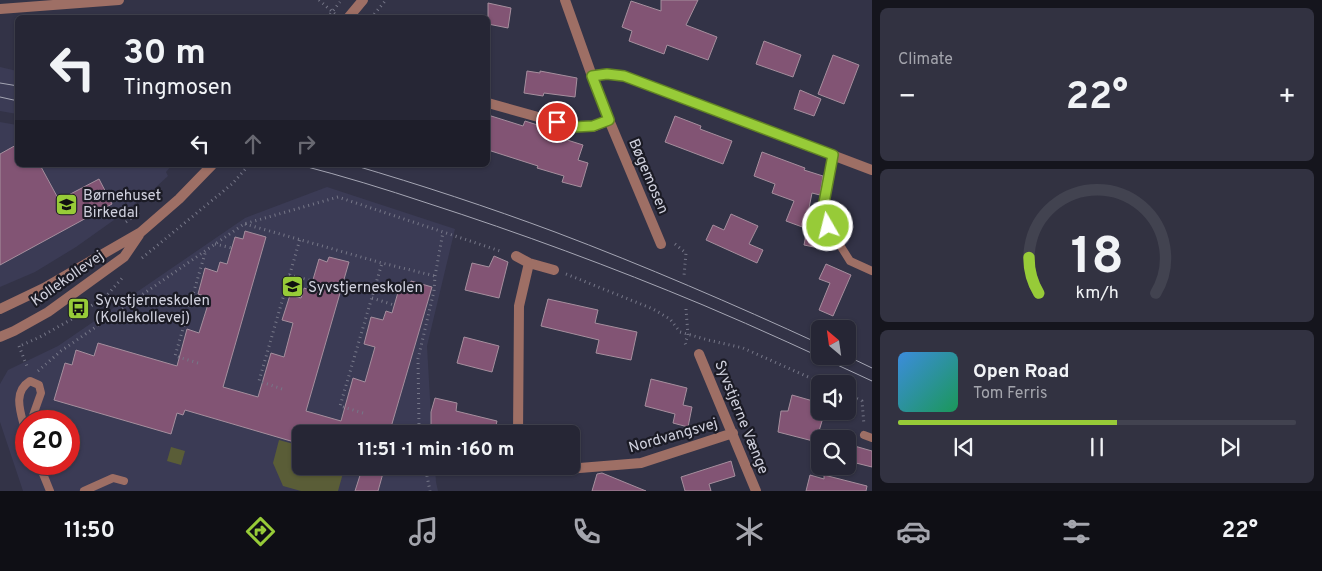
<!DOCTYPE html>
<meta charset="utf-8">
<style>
body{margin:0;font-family:Overpass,sans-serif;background:#323241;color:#f1f3f6;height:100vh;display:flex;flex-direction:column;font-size:19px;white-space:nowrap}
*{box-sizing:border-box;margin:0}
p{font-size:16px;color:#a4a5ad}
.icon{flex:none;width:28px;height:28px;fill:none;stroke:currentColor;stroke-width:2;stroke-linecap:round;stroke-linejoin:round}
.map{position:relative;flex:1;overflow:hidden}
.drawer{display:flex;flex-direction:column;gap:8px;padding:8px;background:#15151d;width:450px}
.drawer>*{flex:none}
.hud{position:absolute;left:15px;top:15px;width:475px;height:152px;border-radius:8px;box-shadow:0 1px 4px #0004,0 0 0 1px #424350;background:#262635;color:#f1f3f6;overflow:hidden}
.needle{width:32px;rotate:331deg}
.fabs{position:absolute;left:811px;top:320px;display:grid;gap:10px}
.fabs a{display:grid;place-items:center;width:45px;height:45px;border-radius:8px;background:#262635;box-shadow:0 1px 4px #0004,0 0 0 1px #424350;font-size:25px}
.speed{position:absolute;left:15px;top:410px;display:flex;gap:10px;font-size:25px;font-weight:700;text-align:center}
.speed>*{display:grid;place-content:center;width:65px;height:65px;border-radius:50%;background:#262635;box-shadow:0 1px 4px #0004,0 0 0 1px #424350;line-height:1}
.speed .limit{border:8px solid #d22;background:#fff;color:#111}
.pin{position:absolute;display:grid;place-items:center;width:42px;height:42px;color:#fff;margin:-21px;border:2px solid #fff;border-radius:50%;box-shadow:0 1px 5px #0007}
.me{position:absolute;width:55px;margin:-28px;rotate:352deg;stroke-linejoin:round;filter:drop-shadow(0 0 4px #0008)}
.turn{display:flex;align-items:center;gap:18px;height:105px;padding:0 25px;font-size:22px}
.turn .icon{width:65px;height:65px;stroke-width:2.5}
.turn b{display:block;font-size:35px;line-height:42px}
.lanes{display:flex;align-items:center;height:48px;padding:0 25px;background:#0003;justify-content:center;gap:25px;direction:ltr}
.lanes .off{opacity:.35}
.big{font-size:38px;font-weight:700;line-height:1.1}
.drawer .card{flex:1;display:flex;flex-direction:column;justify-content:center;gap:8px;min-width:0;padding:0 18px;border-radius:8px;background:#323241}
.drawer .dial{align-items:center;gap:0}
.dial svg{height:130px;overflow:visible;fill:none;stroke:#424350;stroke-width:7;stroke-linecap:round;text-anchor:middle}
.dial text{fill:#f1f3f6;stroke:none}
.song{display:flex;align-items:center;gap:15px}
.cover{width:60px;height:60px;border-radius:8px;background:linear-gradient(135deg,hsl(210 70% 55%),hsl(150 70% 35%))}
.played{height:5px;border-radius:2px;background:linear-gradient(90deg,#97cb38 55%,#424350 55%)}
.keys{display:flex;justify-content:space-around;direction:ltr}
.heat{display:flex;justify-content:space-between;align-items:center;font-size:28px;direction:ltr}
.trip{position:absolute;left:292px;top:425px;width:288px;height:50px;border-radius:8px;background:#262635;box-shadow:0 1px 4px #0004,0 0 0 1px #424350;font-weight:700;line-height:50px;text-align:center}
.tabs{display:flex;height:80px;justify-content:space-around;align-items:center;background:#0f0f15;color:#a4a5ad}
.tabs .icon{width:35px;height:35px}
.tabs .current{color:#97cb38}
.tabs b{font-size:22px;color:#f1f3f6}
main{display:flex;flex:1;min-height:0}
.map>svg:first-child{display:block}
</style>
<main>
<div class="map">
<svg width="872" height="491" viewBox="0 0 872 491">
<rect width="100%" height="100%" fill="#333347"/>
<path fill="#3b3b55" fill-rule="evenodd" d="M0,67L17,71V114L0,111Z
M0,122L17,125L18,165H172L166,172L168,176L155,188L114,220L76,247L35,272L0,287Z
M327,187L455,229L427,346L432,434H301V466H435L436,482L438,491H23L0,422V384L8,370L58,346L245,218ZM26,421H69V464H26Z"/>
<path fill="#5a5d37" d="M279,440L301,446V466H345L338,491H301L283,486L273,463Z
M171,447L185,451L181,465L167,461Z"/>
<path fill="#825474" stroke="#a68f9e" d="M661,0H698L686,25L717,37L708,60L667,45L664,54L629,41L632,31L622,27L631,1L661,11Z
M488,3L511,8L508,28L488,24Z
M764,41L801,55L793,77L756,64Z
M833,55L859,65L844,104L818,94Z
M527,71L540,73V71L577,78L575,97L544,93L543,96L524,93Z
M800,90L821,99L814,116L794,109Z
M488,115L523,126L525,121L544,127L542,132L583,145L578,160L588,163L581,187L562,182L564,176L537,168L538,166L488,150Z
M675,116L701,126L700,129L732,141L723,164L665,142Z
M18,144V165H40L59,200L99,179L112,204L0,265V154Z
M762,152L805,168L804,170L823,176L820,195L812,193L805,228L786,221L794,201L772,193L775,184L754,176Z
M731,214L758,226L749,244L763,250L757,263L706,240L713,225L724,230Z
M808,224L822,227L823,229L819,248L804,245Z
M245,231L266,237L223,387L258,397L271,353L284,357L293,323L282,320L290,295L301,298L304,288L310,290L319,259L327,262L329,257L349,262L306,411L341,421L353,378L365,382L375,347L364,344L371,317L383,320L386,311L392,313L401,282L409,285L411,281L432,287L389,434H301V444L185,410L183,415L177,413L171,434L54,400L65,363L72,365L76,350L94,356L98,343L177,366L187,329L199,333L210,298L198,294L205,268L217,272L220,262L227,264L235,237L243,239Z
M494,256L508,262L499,298L465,290L472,263L489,267Z
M826,264L851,275L833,316L819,310L830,283L819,279Z
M548,299L598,310L595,323L637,332L631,360L596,353L599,340L541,326Z
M464,337L499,346L492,372L457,363Z
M651,379L687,388L683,405L692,407L688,427L673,423L675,414L645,406Z
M792,395L820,403V411H825L819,431L816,430L813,441L778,432L781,411H788Z
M435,398L457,403L456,411L497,421L494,434H446L431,430V412Z
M851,445L872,451V467L848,461Z
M731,461L735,476L709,484L711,491H685L681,477Z
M363,466H385L378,491H355Z
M602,473L646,491H592L597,474Z
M810,475L824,479V475L867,486L866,491H806Z"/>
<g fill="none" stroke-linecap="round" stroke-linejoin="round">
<path stroke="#767788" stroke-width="3" stroke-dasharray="1 4" stroke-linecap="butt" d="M319,0L336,15
M327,18L340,2
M371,18L386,0
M126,222L141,211
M245,224L382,263L435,276
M215,244L232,248
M675,244L686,253L684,276
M142,258L232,184L249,165
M566,274L653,309L670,319L680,332L708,340L743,348L824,384
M289,275L313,281
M372,298L394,305
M686,309L688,335L685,343L687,348
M22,345L40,337L72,319L107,295L124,276
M19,346L28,369
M198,363L175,356L206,250
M38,371L61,351L244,224L338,197L503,252
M282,389L259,381L300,239
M848,394L862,401L864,425
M363,413L340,406L382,263
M420,434L419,427L418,359L434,291L435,276L443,232
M425,466L430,491"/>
<path stroke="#9e6f65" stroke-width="8" d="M833,155L823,208L828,226L850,261L872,271
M26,434C22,415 11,393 30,381L39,385L41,393L31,421
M864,435L872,438
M39,464L50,491
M84,491L113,478L124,481"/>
<path stroke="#9e6f65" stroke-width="10" d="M565,0L592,76L609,120L661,244
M0,9L119,0
M592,76L607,74L624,76L872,170
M488,103L574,127H593L609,120
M516,256L529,263L554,270
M699,354L756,491
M518,434L519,306L529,263
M532,466L543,471L641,463L733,433"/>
<path stroke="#9e6f65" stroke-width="10" d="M348,18L363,0
M0,309L44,288L141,232L179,199L212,165
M0,337L14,331L48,312L124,257L139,235"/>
<path stroke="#a5a6b4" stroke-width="1" d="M0,83L18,86
M0,97L18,101
M300,165C343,176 385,189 427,203C520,233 612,267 703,305C760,329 816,355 872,381
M353,165C421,185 488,207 555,232C645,266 733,304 820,344
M847,356L872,368"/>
</g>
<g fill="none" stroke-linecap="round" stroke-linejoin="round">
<defs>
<path id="route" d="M557,122L574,127L593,126L609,120L592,76L607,74L624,76L833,155L823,208L828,226"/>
</defs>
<use href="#route" stroke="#628424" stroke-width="12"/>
<use href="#route" stroke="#97cb38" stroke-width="9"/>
</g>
<defs>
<symbol id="school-square" viewBox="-11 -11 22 22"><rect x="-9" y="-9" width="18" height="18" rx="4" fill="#97cb38" stroke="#1b1b25"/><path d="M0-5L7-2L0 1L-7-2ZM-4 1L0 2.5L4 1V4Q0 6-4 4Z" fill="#111"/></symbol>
<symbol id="bus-square" viewBox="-11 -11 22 22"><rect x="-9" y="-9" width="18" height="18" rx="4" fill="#97cb38" stroke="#1b1b25"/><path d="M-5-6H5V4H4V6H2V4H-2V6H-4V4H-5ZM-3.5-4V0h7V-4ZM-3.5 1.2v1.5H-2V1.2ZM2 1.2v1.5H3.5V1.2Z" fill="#111"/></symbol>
</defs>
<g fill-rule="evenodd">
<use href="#school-square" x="54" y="192" width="25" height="25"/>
<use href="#school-square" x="280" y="274" width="25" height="25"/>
<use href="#bus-square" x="66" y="296" width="25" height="25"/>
</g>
<g text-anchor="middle" stroke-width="4.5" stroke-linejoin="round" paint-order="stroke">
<g font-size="15" fill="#d0d1de" stroke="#1b1b25">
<text transform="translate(649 176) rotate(67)" y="5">Bøgemosen</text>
<text transform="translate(67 278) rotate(-35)" y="5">Kollekollevej</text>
<text transform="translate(742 417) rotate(68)" y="5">Syvstjerne Vænge</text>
<text transform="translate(673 435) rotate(-16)" y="5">Nordvangsvej</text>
</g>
<g font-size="15" fill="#d0d1de" stroke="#1b1b25" text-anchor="start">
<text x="83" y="200">Børnehuset<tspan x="83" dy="17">Birkedal</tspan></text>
<text x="308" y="292">Syvstjerneskolen</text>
<text x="95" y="305">Syvstjerneskolen<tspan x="95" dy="17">(Kollekollevej)</tspan></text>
</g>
</g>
</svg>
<div class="fabs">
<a><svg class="needle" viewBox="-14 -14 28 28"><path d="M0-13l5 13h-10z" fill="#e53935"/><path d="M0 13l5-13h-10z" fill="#a4a5ad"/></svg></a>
<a><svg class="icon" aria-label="sound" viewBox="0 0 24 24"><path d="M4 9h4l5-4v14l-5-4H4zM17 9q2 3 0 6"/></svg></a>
<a><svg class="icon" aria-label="search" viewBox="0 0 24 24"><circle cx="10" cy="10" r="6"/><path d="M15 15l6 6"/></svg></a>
</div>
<div class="speed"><div class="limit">20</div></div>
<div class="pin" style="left:557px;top:122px;background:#d93025"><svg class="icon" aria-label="arrive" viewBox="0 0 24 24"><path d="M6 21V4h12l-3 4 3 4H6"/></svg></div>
<svg class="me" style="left:828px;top:226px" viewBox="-20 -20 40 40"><circle r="17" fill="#97cb38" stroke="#fff" stroke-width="3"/><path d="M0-11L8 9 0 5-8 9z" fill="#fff"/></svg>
<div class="trip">11:51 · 1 min · 160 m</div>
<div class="hud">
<div class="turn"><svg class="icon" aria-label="left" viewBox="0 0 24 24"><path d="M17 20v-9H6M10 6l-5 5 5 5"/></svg><div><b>30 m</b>Tingmosen</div></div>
<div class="lanes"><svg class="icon" aria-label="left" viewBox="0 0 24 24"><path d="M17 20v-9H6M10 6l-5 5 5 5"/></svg><svg class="icon off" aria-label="ahead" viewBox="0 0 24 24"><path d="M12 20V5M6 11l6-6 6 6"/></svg><svg class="icon off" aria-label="right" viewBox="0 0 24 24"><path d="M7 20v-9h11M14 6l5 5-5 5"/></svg></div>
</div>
</div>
<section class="drawer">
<div class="card"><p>Climate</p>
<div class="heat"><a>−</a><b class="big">22°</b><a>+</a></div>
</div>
<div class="card dial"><svg viewBox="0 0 100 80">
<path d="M14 69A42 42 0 1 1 86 69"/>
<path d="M14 69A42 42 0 0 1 8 47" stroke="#97cb38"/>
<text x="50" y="56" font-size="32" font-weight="700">18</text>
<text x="50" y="72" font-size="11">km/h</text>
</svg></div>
<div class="card">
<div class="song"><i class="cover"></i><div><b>Open Road</b><p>Tom Ferris</p></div></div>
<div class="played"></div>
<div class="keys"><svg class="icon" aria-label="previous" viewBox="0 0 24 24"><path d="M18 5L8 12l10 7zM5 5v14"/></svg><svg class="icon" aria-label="pause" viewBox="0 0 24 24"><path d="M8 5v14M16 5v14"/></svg><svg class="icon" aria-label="next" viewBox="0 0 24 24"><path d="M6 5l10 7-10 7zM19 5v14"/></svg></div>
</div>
</section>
</main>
<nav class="tabs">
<b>11:50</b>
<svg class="icon current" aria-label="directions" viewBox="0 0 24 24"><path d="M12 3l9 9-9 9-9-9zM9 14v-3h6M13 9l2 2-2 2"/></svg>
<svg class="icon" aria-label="music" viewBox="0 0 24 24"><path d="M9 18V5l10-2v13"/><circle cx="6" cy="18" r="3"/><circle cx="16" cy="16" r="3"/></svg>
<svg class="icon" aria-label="phone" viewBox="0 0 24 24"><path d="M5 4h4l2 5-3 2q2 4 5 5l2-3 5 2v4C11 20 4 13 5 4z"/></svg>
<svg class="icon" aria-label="climate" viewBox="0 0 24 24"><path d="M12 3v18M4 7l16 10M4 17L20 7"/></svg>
<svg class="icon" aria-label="car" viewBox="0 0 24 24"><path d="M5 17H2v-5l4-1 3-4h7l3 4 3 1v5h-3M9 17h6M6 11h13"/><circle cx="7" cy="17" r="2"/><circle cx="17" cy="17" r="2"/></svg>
<svg class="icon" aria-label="filters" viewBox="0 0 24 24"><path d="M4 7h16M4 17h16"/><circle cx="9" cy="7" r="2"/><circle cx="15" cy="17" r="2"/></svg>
<b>22°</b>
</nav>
